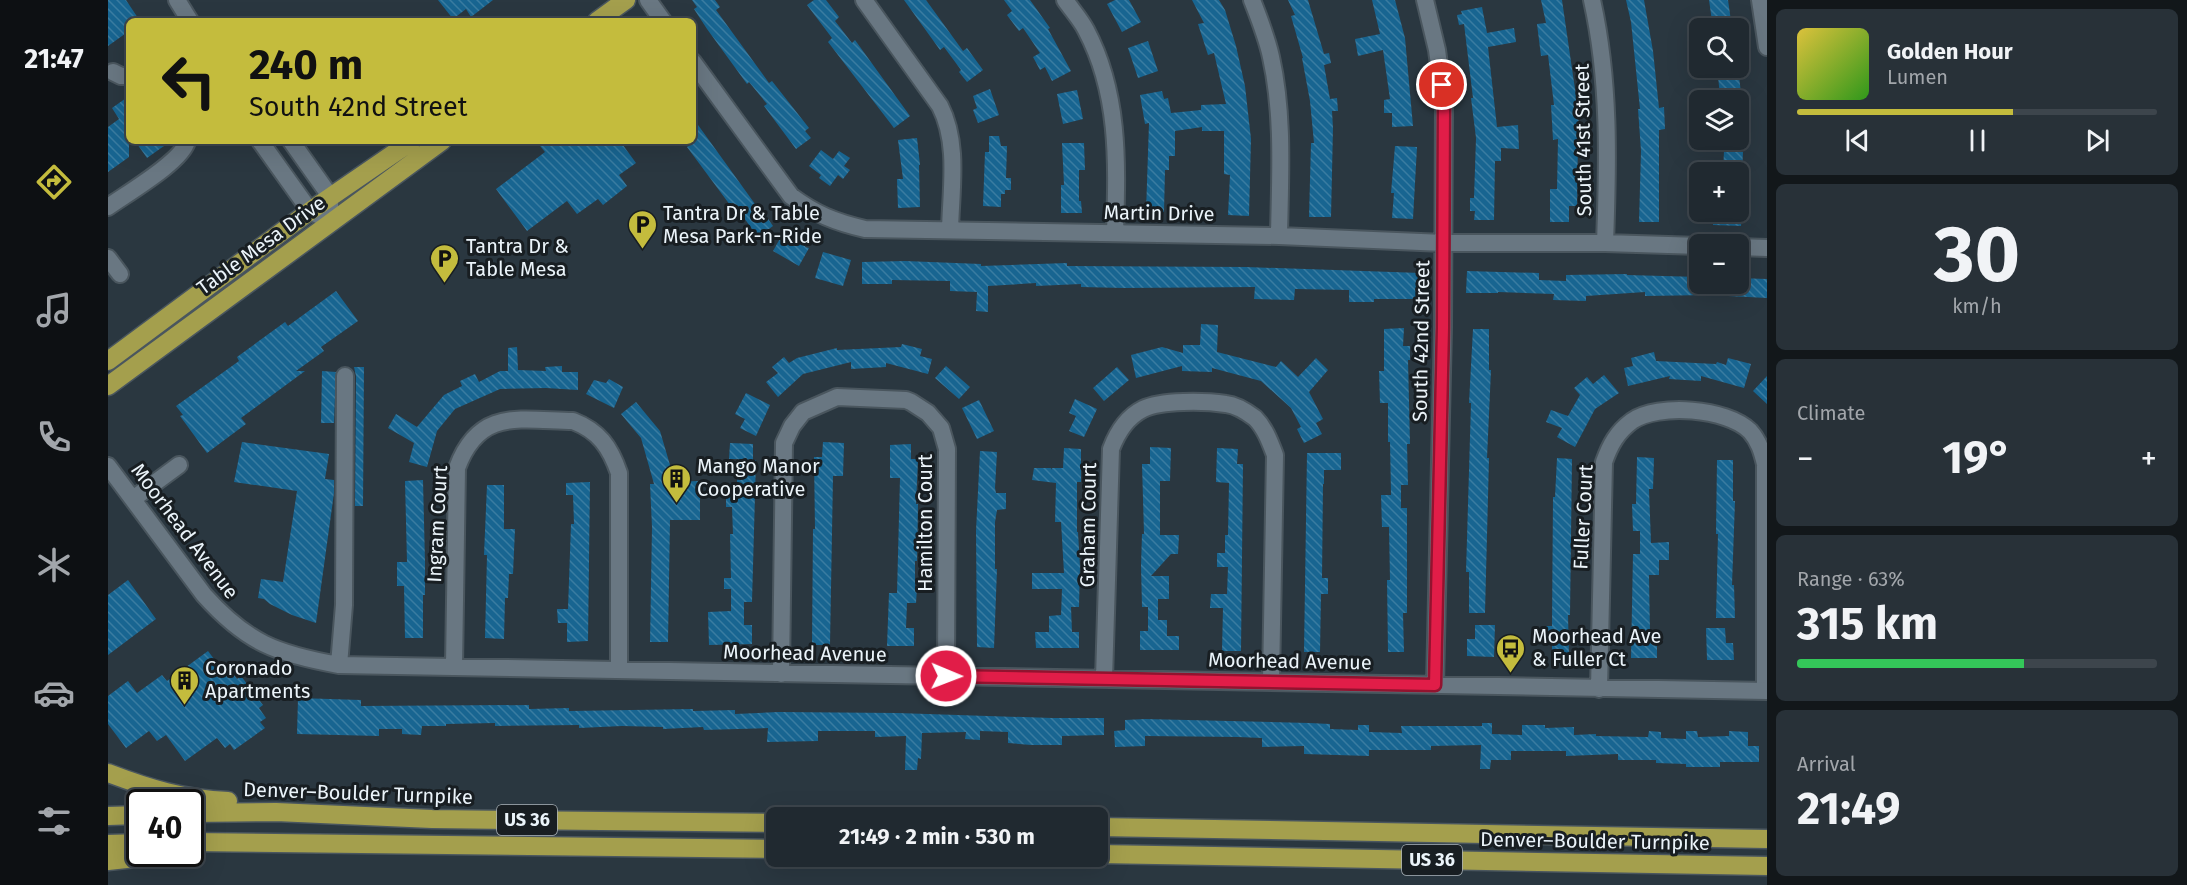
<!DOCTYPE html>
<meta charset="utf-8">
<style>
body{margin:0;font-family:"Fira Sans",sans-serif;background:#283138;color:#f1f3f6;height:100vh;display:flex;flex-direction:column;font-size:22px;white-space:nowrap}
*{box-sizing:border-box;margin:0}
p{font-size:20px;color:#a2a6ab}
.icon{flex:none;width:33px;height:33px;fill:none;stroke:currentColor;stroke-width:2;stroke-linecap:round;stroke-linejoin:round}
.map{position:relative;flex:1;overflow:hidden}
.drawer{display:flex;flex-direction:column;gap:9px;padding:9px;background:#12171a;width:420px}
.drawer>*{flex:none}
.guide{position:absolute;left:18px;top:18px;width:570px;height:126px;border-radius:9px;box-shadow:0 6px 24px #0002,0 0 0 2px #3d454c;background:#c4bc3d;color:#111;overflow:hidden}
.tools{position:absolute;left:1581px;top:18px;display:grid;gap:12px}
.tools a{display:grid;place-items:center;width:60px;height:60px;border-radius:9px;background:#202930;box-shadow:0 6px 24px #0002,0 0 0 2px #3d454c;font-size:30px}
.speed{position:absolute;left:18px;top:789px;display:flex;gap:12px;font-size:30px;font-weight:700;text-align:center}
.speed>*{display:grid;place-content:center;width:78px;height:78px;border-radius:50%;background:#202930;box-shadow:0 6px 24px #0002,0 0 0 2px #3d454c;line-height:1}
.speed .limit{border:3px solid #111;border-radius:9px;background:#fff;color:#111}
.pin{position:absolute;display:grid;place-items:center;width:51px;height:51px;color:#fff;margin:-26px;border:3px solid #fff;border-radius:50%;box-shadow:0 2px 6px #0007}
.me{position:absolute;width:66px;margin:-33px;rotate:91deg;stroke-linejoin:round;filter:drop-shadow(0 0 4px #0008)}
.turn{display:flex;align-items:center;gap:21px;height:126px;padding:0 24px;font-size:27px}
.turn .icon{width:78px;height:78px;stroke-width:2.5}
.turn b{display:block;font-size:42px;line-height:51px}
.big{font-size:45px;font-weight:700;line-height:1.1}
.drawer .card{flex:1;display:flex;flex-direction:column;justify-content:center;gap:9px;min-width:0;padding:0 21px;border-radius:9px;background:#283138}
.drawer .dial{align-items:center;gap:0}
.dial b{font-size:78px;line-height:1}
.song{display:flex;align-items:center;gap:18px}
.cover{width:72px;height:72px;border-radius:9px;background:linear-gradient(135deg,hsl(50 70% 55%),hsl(110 70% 35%))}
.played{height:6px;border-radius:3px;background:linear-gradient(90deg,#c4bc3d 60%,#3d454c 60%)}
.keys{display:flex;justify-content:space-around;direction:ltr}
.heat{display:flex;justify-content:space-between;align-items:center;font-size:33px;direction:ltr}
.charge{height:9px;border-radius:4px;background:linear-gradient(90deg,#34c759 63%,#3d454c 0)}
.trip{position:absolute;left:658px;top:807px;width:342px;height:60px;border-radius:9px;background:#202930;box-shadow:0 6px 24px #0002,0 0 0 2px #3d454c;font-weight:700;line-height:60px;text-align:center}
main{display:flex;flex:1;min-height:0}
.tabs{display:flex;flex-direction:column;width:108px;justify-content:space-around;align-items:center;background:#0d1013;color:#a2a6ab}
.tabs .icon{width:42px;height:42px}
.tabs .current{color:#c4bc3d}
.tabs b{font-size:27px;color:#f1f3f6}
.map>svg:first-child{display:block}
</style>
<main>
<nav class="tabs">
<b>21:47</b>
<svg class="icon current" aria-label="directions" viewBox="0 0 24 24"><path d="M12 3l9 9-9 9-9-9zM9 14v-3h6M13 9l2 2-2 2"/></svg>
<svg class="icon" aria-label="music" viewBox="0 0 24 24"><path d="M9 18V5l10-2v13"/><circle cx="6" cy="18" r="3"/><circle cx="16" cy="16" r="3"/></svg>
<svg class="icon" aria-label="phone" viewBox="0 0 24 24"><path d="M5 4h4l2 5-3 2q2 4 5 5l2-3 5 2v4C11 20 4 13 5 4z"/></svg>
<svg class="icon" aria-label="climate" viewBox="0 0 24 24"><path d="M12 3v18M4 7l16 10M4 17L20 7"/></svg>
<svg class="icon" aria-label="car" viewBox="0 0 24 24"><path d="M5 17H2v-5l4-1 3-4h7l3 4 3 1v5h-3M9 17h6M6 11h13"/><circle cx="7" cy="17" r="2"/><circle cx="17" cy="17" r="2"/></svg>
<svg class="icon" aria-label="filters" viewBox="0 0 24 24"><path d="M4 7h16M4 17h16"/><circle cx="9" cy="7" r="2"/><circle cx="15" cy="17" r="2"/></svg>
</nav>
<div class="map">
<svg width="1659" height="885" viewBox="0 0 1659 885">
<defs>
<pattern id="building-back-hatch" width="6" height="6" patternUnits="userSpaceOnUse" patternTransform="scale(1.5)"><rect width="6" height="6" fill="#186591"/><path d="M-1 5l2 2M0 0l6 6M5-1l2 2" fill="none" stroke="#3a7ca1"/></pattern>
</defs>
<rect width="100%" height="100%" fill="#2a3740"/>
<path fill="url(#building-back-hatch)" d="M0,0H18L32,21H21V31L0,46Z
M330,0H385L363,17L358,9L345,19Z
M584,0H607L612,7L608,10L661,83L664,81L701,128L697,131L703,138L688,149L656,106L659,104L641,82L639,84L599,29L586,9L589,7Z
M706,0H718L731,17L727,21L744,43L747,40L802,116L786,128L720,42L724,38L699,5Z
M796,0H818L855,51L859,48L875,70L859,82L851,72L853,70L836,47L832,50Z
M896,0H922L942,28L940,29L963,71L944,81L937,67L932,70L925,57L932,53L915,28L911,31L899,15L904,11Z
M1007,0H1021L1033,22L1014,32L999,4Z
M1084,0H1111L1117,10L1128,46L1137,86L1143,139L1141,216L1120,215L1122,175L1116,174V131H1094V127L1067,131V156H1061V170H1057L1056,212H1038L1041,123L1037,124L1032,95L1054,91L1056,99L1060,98L1063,113L1093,110V105L1118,104L1106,53L1100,55L1090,24L1096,23Z
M1180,0H1200L1216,54L1221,53L1223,63L1216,65L1222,99L1229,98L1230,111H1224L1225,128L1223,217H1201L1203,143H1206L1202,101L1194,58H1195L1183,16L1187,15Z
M1264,0H1287L1297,38L1305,126L1284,127V113H1276V100L1282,99L1275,50L1250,56L1247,39L1272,34Z
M1433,0H1454L1469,103L1472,138H1470L1469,206H1461V222H1442V189H1449L1450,139L1445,140L1443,105H1446L1440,55L1433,56L1429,24L1438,23Z
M1518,0H1536L1545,51L1551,108L1556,107L1557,129L1551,130V222H1531L1533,151L1530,109H1532L1523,22Z
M1601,0H1620L1624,28H1605Z
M1374,7L1379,33L1406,28L1408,42L1380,47L1389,127L1410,125L1411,149L1393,148V161H1387L1386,220H1366L1367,211H1362V198H1366L1368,138L1363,98H1365L1356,24L1351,25L1349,15L1354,14L1353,11Z
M1040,41L1050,71L1030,78L1020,48Z
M1609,68H1630L1633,93L1612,95Z
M882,89L891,115L870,123L865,110L869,108L865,96Z
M969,90L975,119L955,124L949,94Z
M21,96V157L0,172V127L11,119L4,108Z
M585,118L647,204L649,203L665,226L650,237L625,203L622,205L579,147L585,143Z
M881,136H891L893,146H899L898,178H903V190H897V194H893V207L875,206L877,152H881Z
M809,138L812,165H811L812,207L790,208L789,179H795L790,140Z
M27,141H63L39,158Z
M428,141H512L528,163L511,175L519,186L495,205L490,199L469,214L459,201L419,231L388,189L437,152Z
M954,143H976L977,170H971V201H973L974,213H953V185H956Z
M1287,146L1309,147L1305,219L1284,218L1286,193H1283Z
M713,150L725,159L731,151L742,158L736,166L742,170L735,179L730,175L722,186L711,178L713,175L701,166Z
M1616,151L1635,152L1634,172H1615Z
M1605,212H1634L1633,226L1605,225Z
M674,235L686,242L688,238L698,243L697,247L701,248L691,266L665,251Z
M715,252L743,260L735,286L707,278Z
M797,261L873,264V266L959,263V266L1138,267L1313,273V291H1308L1309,299H1266V302H1241V290L1187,289L1186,300L1146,299L1147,287L1016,288L973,287V284L928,286V283L880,286V312L868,311L869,292L842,291V281L784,280V284H754V262Z
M1359,271L1431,273V280L1458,281V275L1519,274V275L1592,277V284H1630V278L1659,279V298L1601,295L1537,296V292L1478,296V301L1445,300L1446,294L1390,292V293H1358Z
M228,291L250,321L213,347L216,351L188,371H197L133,418L138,424L99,453L72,416L75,415L68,406L131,361L129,357L177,322L180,326Z
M1093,324L1110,325L1109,352L1168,367L1173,361L1190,377L1208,358L1220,370L1201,392L1215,419L1208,423L1214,434L1196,443L1189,429L1193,427L1183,408L1153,381L1104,368V372L1074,371V366L1028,378L1023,355L1054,347L1075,353V345H1092Z
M1296,328L1295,346H1302V360H1300L1302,444H1299L1300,485H1293V508H1299V613H1295L1296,652H1280L1279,580H1282L1281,527H1274L1273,495H1283L1282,442H1280V403H1272L1271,371H1276V329Z
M1365,329H1381V370H1383L1379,458H1381L1377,613H1361V572H1358L1363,403H1361Z
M794,344L814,349L812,356L824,359L820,374L778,363V367L743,369V362L695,374L670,397L658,382L670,373L664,367L676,357L681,363L689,358L729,348V350L793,347Z
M409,347L410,370L438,371L437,367L454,366V372H470V390L438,388L392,389L347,409L329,431L319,467L301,462L306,443L280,428L288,414L309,427L336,395L354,386L352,381L367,374L371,382L392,371H400V348Z
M1546,352L1548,361L1608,364L1609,362L1618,365L1620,358L1643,364L1636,388L1593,376V381L1561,379L1562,376L1520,386L1516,368L1525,366L1523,358Z
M838,366L862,387L851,399L827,378Z
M246,367H256L255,506H247L248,376Z
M1009,367L1021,380L996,401L985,388Z
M214,371L228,372L226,423H213Z
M1496,375L1511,393L1487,409L1467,447L1449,437L1454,428L1438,422L1443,410L1460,416L1472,395L1466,388L1479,377L1485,384Z
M1659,376V404L1645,391Z
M501,379L515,387L506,408L478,394L486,380L498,383Z
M638,393L662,405L648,436L632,428L637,419L627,414Z
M967,399L989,409L976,437L961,431L968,416L961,413Z
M871,400L886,431L869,439L854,408Z
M528,402L552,431L567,482L590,481V492H592V520H562L560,642H542L544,527L542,484H546L533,438L513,414Z
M134,442L221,454L217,479L226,480V493L208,623L184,615L162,604L156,599L150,598L153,579L175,582L189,491L126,482Z
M715,442L736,443L735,476H725L722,645H704L705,529H707L706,457H714Z
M622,443L645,444V460H648L644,602H636V625H644V644L601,645L600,612L623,611V589H616V578H623L622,534H625L624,507H618V484L629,483L630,459H621Z
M803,444V459H810L808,504H810L809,561H807V588H809L808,603H799L798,628H806V646H779L781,593H789L792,478H782V445Z
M1042,447L1063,448L1062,481H1052V535H1071L1070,554H1063L1043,576H1061V599H1050V620H1059V636H1071V650H1032V631H1040V607H1034L1033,566L1034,534H1036L1034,464H1042Z
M956,448L973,449V482H969V532H970L972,566L971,607H963L964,632H971V648H928L927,632H941V616L953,615L954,589H924V573H956L953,522H947L948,483L924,480L926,468H943V470L944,468H955Z
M1109,448L1130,449L1129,464H1135L1133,651H1114L1115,608H1102L1103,594H1119L1120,567H1109V553H1117V535H1120L1121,483L1108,482Z
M872,451L889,452L887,488L888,493H898V509L889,510L887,522V569H889L886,648L869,647L868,531Z
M1199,453H1233V470H1216V484H1215L1214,578H1220V594H1213L1212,652H1196Z
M1529,457L1546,458L1545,489H1541L1543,543L1561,542V560H1551V575H1541L1542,633H1549V658H1523L1525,554H1532V531H1525L1524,504H1528Z
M1449,458L1464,459L1462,615H1460L1461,656H1444V640H1439L1438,626H1444L1445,497H1447Z
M1609,460H1625V501H1627L1624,585H1626L1627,618H1608L1610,534H1608Z
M315,480L317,562V595H315V638H297L296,586H289V562H299L297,481Z
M482,482L480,641L459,642V623H450L449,609H460L463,524H466L465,495H458V483Z
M379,485H396V529H407L405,574H401L400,598H397L396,639L377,638L379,555H376Z
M20,580L48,619L0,655V595Z
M1367,625H1387L1386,657L1359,656V639H1367Z
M1598,628H1617L1618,643H1625L1626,660H1599Z
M100,651L112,667L117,663L129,679L133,676L155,705L151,708L158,718L152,722L157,728L126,750L122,744L117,748L109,738L77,761L58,735L49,741L41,731L18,748L0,724V696L20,681L29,693L54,675L59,681Z
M190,698L253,700V706L421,705V709L461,708V711L585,709V711L627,710V714L670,712L789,713L944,718H996V735L954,736V745H923L900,743V732L872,731V740L857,739L858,732L814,733L813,759L810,758L809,770H797L798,736L767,737V731H710V741L659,742L660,728L596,730L595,727L555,729V727L514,726L471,728V725L387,726V723L338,724V726H314L313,735L294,734V729H271V736L189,734Z
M1037,719L1201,723L1222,724V729L1250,730V725H1261V732L1294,733L1293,726H1374V723H1384V734L1414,735V725H1437V728L1466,727V735L1488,734V736L1540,737L1541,731L1553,732V738L1578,739V731H1589L1590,737L1621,736V731L1640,732V746H1651V762H1612V767H1578V764L1548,763V760H1510V754L1458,756V751H1403V760H1383L1382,769H1372L1373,745L1323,746V750H1261V756L1196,754V746L1154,747V738L1130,737L1037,736V746L1007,747L1006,731L1017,730V720Z"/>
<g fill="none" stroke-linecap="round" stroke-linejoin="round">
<defs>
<path id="minor" d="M69,0L82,21
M540,0L555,21
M756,0L832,106C851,143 843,189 842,230
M957,0C964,10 973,20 978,30C1012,94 1009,164 1007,233
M1144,0C1151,18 1159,38 1163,57C1176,116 1172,176 1171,236
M1317,0L1329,50L1336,102L1335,328L1327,685
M1484,0C1502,81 1500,161 1497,243
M1652,0L1659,47
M585,62L683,196C707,214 727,222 757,229L1171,236L1336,243H1497L1592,246
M5,72L13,76H21
M152,141L202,211L222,221V196L183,141
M0,207C18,194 75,161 79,141
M1630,247L1659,248
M0,258L12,274
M0,466L96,595C139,643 169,654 231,665L1659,691
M25,499L71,465
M231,665L236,605L237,376
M346,667L349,468C371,408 411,420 465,421C491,431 502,447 511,473V670
M673,674L676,443L684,426L695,412L729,397L798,400L803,402L820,413L833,428L839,449L838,676
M996,679L1003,449C1009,433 1019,417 1035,409C1053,400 1097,401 1118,404C1128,405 1139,412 1147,418C1157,428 1162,442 1167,455L1163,681
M1491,689L1496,462C1502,445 1509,432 1524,421C1550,403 1619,408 1642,431C1651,441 1654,452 1657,464V691"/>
<path id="highway" d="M489,21L518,0
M0,361L202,211L304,141
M0,386L334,141
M0,773C42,789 75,799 120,801
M82,813L168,812L324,819L669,823
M0,816L32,815
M990,827L1659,839
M82,842L669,849
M0,844L32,843
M990,854L1659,866
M0,861L64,854"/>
</defs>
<use href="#minor" stroke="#4a565e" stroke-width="20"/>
<use href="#highway" stroke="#4a565e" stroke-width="21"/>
<use href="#minor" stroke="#697782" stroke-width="16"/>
<use href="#highway" stroke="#a49f4d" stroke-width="18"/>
</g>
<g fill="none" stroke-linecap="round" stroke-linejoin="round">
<defs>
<path id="route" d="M838,676L1327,685L1335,328L1336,102L1334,85"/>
</defs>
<use href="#route" stroke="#92132f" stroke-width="15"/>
<use href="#route" stroke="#e11d48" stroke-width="10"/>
</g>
<defs>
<symbol id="parking-pin" viewBox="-11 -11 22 30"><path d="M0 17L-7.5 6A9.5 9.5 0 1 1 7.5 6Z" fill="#c4bc3d" stroke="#181e22"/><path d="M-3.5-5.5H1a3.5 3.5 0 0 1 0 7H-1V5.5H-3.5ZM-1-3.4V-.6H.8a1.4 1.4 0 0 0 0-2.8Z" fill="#111"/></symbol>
<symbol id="building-pin" viewBox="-11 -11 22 30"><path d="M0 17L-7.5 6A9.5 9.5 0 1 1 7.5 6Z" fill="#c4bc3d" stroke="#181e22"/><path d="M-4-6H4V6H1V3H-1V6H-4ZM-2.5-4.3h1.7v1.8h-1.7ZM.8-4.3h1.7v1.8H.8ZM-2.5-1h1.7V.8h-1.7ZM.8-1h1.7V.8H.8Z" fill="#111"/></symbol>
<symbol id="bus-pin" viewBox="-11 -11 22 30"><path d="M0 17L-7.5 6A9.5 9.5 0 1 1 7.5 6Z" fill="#c4bc3d" stroke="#181e22"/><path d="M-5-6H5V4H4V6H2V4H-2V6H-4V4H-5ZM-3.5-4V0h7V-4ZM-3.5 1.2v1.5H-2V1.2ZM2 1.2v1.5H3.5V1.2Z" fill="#111"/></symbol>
</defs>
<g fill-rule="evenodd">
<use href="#parking-pin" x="518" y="208" width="33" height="45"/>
<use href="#parking-pin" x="320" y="242" width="33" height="45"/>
<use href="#building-pin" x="552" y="462" width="33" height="45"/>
<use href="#bus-pin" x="1386" y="632" width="33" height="45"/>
<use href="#building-pin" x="60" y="664" width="33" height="45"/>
</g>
<g text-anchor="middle" stroke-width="6" stroke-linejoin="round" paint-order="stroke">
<g fill="#181e22" stroke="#acb4b9" stroke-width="1.5">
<rect x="389" y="805" width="60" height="30" rx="4.5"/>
<rect x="1294" y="845" width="60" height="30" rx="4.5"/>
</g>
<g font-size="18" font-weight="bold" fill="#ebf4fa">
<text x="419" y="826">US 36</text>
<text x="1324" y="866">US 36</text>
</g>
<g font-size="20" fill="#ebf4fa" stroke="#181e22">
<text transform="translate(1475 140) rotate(-91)" y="7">South 41st Street</text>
<text transform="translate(1051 213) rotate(1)" y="7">Martin Drive</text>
<text transform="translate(153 245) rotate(-36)" y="7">Table Mesa Drive</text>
<text transform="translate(1313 341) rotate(-89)" y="7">South 42nd Street</text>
<text transform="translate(1475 517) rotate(-87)" y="7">Fuller Court</text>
<text transform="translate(817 523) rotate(-90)" y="7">Hamilton Court</text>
<text transform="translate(329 524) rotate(-87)" y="7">Ingram Court</text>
<text transform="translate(980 525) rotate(-89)" y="7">Graham Court</text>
<text transform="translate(77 531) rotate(53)" y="7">Moorhead Avenue</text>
<text transform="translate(697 653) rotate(1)" y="7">Moorhead Avenue</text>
<text transform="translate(1182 661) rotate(1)" y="7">Moorhead Avenue</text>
<text transform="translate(250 793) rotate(2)" y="7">Denver–Boulder Turnpike</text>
<text transform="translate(1487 841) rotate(1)" y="7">Denver–Boulder Turnpike</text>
</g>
<g font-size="20" fill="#ebf4fa" stroke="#181e22" text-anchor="start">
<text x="555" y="220">Tantra Dr &amp; Table<tspan x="555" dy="23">Mesa Park-n-Ride</tspan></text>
<text x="358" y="253">Tantra Dr &amp;<tspan x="358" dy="23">Table Mesa</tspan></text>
<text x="589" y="473">Mango Manor<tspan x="589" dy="23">Cooperative</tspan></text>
<text x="1424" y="643">Moorhead Ave<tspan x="1424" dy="23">&amp; Fuller Ct</tspan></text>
<text x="97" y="675">Coronado<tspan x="97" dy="23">Apartments</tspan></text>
</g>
</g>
</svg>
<div class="tools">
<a><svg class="icon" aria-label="search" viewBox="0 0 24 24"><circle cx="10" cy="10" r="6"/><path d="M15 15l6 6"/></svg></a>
<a><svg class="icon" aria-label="layers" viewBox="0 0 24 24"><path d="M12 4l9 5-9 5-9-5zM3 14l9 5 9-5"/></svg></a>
<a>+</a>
<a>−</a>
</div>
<div class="speed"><div class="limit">40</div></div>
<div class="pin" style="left:1334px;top:85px;background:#d93025"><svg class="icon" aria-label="arrive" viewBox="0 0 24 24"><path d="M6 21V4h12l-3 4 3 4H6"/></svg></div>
<svg class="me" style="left:838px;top:676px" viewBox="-20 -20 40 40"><circle r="17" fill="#e11d48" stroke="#fff" stroke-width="3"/><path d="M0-11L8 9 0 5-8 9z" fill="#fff"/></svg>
<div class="trip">21:49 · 2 min · 530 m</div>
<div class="guide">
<div class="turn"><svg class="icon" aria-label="left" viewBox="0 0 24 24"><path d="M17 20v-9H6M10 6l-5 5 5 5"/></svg><div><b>240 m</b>South 42nd Street</div></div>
</div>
</div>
<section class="drawer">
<div class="card">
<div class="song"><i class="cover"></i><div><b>Golden Hour</b><p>Lumen</p></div></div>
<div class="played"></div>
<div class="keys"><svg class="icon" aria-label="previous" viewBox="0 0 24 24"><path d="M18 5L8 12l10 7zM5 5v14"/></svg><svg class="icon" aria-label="pause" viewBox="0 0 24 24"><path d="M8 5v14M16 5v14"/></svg><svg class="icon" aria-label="next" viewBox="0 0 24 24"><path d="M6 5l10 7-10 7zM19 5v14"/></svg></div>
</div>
<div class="card dial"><b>30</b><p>km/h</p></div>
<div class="card"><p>Climate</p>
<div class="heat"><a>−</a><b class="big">19°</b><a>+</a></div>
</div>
<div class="card"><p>Range · 63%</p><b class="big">315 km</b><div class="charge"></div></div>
<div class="card"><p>Arrival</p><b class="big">21:49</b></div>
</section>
</main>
